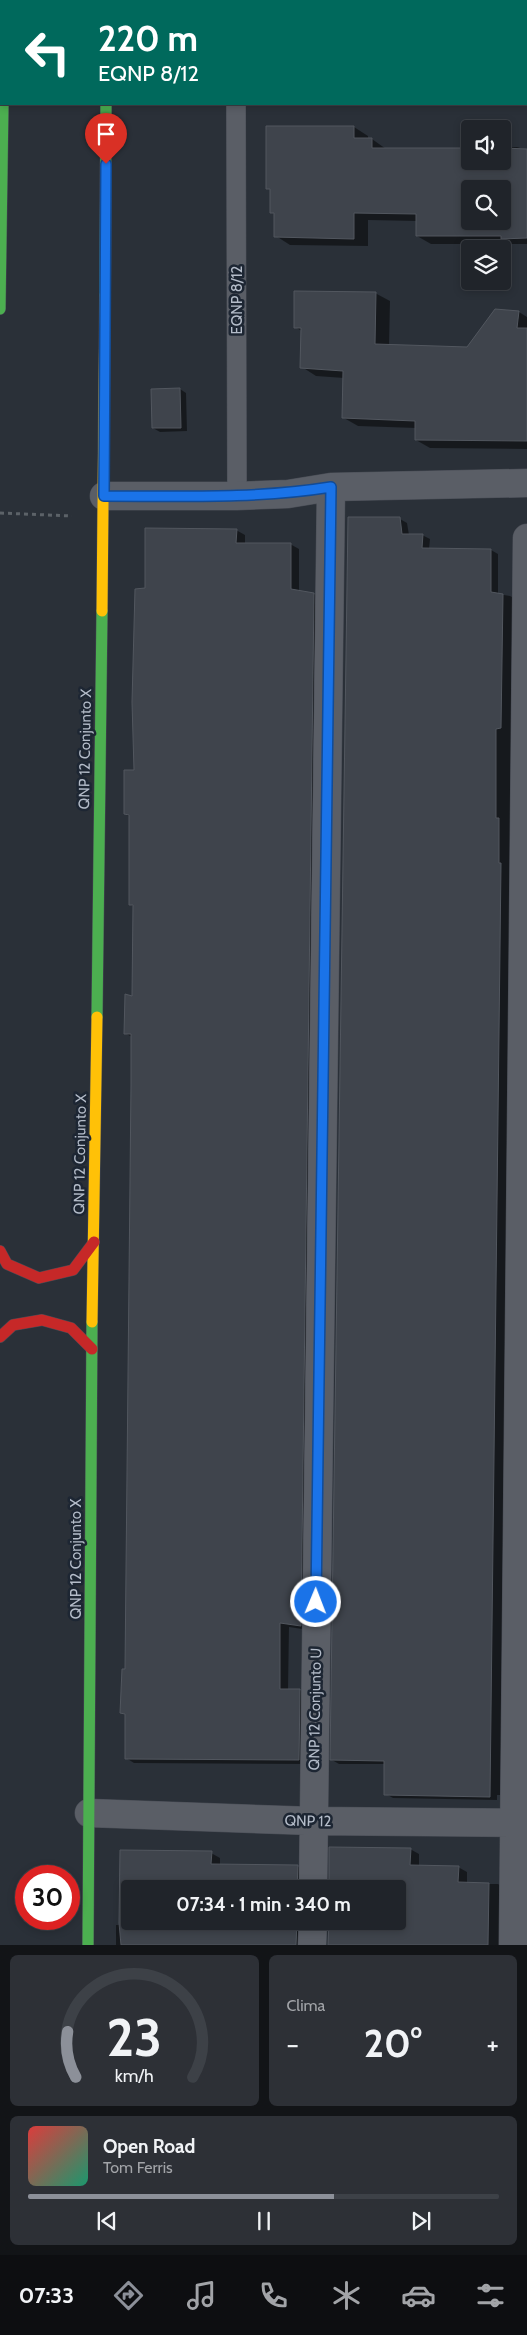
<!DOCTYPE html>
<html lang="pt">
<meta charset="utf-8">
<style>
body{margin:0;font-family:Cabin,sans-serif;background:#2d3036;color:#f1f3f6;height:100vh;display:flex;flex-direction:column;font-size:19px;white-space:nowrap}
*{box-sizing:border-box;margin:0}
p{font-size:16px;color:#a2a4a8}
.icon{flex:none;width:28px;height:28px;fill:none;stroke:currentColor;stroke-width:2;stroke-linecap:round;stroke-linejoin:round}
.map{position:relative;height:1945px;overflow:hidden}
.side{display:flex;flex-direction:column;gap:10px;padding:10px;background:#121417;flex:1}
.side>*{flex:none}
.banner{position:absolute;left:0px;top:0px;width:528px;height:105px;box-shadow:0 2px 8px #0003,0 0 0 1px #3d4147;background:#00695c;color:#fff;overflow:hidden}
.tools{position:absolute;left:461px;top:120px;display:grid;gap:10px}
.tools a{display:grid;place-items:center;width:50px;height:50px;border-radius:5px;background:#20242a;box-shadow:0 2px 8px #0003,0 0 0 1px #3d4147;font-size:25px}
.speed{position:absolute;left:15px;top:1865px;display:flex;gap:10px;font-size:25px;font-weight:700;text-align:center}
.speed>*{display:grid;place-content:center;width:65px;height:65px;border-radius:50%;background:#20242a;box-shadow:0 2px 8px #0003,0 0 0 1px #3d4147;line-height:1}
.speed .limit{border:8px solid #d22;background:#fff;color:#111}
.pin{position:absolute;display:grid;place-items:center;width:42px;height:42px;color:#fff;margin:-51px -21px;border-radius:50% 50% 50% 0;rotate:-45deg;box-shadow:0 0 5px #0007}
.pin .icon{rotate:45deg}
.me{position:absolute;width:55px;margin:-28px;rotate:1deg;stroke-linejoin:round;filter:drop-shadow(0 0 4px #0008)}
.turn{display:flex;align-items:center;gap:18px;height:105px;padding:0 15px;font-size:22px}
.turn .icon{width:65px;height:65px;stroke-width:2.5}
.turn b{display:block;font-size:35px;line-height:42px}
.big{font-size:38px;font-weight:700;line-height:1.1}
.side .card{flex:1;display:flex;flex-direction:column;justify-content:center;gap:8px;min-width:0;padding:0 18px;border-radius:8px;background:#2d3036}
.side .dial{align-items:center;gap:0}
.dial svg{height:130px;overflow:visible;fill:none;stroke:#3d4147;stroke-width:7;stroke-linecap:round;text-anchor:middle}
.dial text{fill:#f1f3f6;stroke:none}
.song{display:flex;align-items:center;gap:15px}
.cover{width:60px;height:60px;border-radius:8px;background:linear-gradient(135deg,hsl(0 70% 55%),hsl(160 70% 35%))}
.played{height:5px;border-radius:2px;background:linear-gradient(90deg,#8c9099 65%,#3d4147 65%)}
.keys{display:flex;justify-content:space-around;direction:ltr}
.heat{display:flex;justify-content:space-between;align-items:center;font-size:28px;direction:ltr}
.side .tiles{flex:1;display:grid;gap:10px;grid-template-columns:1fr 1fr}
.card:last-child{grid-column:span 2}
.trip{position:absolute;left:121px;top:1880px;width:285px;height:50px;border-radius:5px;background:#20242a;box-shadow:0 2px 8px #0003,0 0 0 1px #3d4147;font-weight:700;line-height:50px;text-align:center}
.dock{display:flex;height:80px;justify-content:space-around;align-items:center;background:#0d0e11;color:#a2a4a8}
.dock .icon{width:35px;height:35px}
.dock .current{color:#8c9099}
.dock b{font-size:22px;color:#f1f3f6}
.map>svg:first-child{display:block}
</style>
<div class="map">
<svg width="527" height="1945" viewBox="0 0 527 1945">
<rect width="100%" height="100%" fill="#2a3038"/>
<path fill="#0007" fill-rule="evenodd" d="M354,127L368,136V139H372L386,149L470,148V161H502V148L517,147L527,150V244H431L417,236V221L368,220V246L290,245L276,236L275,214L271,212V190L268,188ZM470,189H502V221H470Z
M375,293L390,301L389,346L467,348L519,312L527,317V449L430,448L416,440V428L358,426L344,418V378L316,376L302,367V331L295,327Z
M180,389L186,393L187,431L160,432L153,428Z
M400,519L407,523L409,535H422L430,539L429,549L491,550L498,554V594L510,596L518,600L506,1795H497V1800L393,1798L386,1794V1764H339L332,1760Z
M236,530L245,535V544H290L299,549V592L314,594L322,599L309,1630L289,1627L288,1690H300L308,1695L307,1764L134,1763L126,1758V1715L122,1713L126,1670L132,1037L125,1033L133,997L134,907L130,904V817L125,814L135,771L146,589Z
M410,1849L419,1854V1866L458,1867L467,1872V1884H498L506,1889V1945H329L328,1921H398V1889Z
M121,1851L211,1853L220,1858V1865L297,1866L306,1871L307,1889H130V1921H307L305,1945H116V1925H120Z"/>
<path fill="#3f444c" stroke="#52575f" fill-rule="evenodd" d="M266,126H354V138H372V148H470V161H502V148L527,149V238L501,239V236H416V214L354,213V239L274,237V213H270V189H266ZM470,189H502V221H470Z
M294,291L376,292L375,344L467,347L495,309L519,311L517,328H527V441L415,440V421L342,418L343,371L300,368L301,328H294Z
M180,388L181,428H152L151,389Z
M348,517H400L402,534H423L422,548L491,549V592L503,594L501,728L496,729V818H499V863H501L490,1797L384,1795V1761L330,1760Z
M145,528L237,529L236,543H291V589L314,593L301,1626L280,1623V1689H300L299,1760L125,1759V1714L120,1713L122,1669H125L131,1084V1034H124L125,994L132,996L133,905H129V815L124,814V770H134L132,702L135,589L145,588Z
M329,1847L411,1848L410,1865L459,1866L458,1882L489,1883L488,1945H328L329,1921H398V1889H329Z
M120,1850L212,1851L211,1864L298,1865L297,1889H130V1921H297L296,1945H121L119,1923Z"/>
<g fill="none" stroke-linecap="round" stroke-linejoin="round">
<defs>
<path id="lane" d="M236,104L237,496"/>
<path id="street" d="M104,496H237L288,494L331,487L527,483
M89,1813L313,1821L527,1823
M313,1889L331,487
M312,1945L313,1921
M513,1945L527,538"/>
<path id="fast" d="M5,0V1
M0,70H1
M105,295L106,104
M0,309L3,104
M97,1017L102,611
M88,1945L92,1322"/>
<path id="slow" d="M526,74H527
M102,611L105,295
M92,1322L97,1017"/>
<path id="jam" d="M0,1251L7,1264L39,1278L73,1270L94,1242
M0,1337L13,1325L42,1320L71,1328L92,1349"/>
</defs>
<use href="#lane" stroke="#484c55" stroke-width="20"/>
<use href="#street" stroke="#484c55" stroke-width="29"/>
<use href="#fast" stroke="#484c55" stroke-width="12"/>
<use href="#slow" stroke="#484c55" stroke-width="12"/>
<use href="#jam" stroke="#484c55" stroke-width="12"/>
<path stroke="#5c6268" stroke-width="3" stroke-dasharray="4 4" stroke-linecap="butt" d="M0,513L72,516"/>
<use href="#lane" stroke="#5a5e66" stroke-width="19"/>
<use href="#street" stroke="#5a5e66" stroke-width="28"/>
<use href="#fast" stroke="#4caf50" stroke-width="11"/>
<use href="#slow" stroke="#ffc107" stroke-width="11"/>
<use href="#jam" stroke="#c62828" stroke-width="11"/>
</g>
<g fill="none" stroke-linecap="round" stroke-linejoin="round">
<defs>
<path id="route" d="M106,164L104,496C180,496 256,499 331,487L316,1602"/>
</defs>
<use href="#route" stroke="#114b97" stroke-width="12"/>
<use href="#route" stroke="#1a73e8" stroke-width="9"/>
</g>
<g text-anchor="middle" stroke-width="5" stroke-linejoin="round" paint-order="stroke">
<g font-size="15" fill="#b4bcc9" stroke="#1d2633">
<text transform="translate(237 300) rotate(-90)" y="5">EQNP 8/12</text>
<text transform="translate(85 749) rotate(-89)" y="5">QNP 12 Conjunto X</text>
<text transform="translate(80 1154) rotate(-89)" y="5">QNP 12 Conjunto X</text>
<text transform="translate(76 1559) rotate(-90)" y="5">QNP 12 Conjunto X</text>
<text transform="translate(315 1709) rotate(-89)" y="5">QNP 12 Conjunto U</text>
<text transform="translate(308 1821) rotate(1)" y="5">QNP 12</text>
</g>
</g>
</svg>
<div class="tools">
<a><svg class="icon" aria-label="sound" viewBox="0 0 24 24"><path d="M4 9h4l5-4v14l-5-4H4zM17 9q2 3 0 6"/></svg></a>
<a><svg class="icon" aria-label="search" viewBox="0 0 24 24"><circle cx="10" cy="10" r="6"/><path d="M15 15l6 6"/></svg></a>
<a><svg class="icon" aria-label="layers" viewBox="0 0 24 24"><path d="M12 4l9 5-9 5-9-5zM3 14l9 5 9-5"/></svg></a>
</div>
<div class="speed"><div class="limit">30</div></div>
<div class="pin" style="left:106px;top:164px;background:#d93025"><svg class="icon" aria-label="arrive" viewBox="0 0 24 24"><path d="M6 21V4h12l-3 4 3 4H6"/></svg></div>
<svg class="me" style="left:316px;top:1602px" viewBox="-20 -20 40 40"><circle r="17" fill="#1a73e8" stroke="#fff" stroke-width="3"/><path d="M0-11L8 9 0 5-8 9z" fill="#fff"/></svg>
<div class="trip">07:34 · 1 min · 340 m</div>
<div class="banner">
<div class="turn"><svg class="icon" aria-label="left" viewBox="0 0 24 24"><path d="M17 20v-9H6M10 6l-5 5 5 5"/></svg><div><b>220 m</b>EQNP 8/12</div></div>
</div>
</div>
<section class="side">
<div class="tiles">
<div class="card dial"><svg viewBox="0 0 100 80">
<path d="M14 69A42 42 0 1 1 86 69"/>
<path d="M14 69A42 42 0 0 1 9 41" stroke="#8c9099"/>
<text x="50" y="56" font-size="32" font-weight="700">23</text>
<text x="50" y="72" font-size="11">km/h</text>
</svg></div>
<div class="card"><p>Clima</p>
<div class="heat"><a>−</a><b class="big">20°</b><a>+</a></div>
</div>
<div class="card">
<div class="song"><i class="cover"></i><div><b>Open Road</b><p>Tom Ferris</p></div></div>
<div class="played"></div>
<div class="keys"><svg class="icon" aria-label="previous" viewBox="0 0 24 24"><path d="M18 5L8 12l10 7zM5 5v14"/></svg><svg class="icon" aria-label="pause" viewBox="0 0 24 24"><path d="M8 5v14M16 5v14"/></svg><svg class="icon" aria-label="next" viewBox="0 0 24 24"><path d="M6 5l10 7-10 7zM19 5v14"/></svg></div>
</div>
</div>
</section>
<nav class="dock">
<b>07:33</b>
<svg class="icon current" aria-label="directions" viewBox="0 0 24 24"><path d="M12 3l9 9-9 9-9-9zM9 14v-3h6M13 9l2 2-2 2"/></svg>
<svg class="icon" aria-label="music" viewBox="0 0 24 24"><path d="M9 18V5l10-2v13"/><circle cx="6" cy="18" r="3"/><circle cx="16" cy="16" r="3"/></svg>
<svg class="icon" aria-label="phone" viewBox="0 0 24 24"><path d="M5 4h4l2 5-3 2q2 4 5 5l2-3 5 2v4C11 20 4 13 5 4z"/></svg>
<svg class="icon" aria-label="climate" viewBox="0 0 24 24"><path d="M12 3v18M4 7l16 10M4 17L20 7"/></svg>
<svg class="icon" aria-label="car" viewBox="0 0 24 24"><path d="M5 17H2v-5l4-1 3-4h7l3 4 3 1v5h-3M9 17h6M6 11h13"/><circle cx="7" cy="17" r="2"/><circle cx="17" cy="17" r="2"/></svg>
<svg class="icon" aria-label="filters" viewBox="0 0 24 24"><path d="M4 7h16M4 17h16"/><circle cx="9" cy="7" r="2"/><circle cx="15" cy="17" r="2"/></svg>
</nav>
